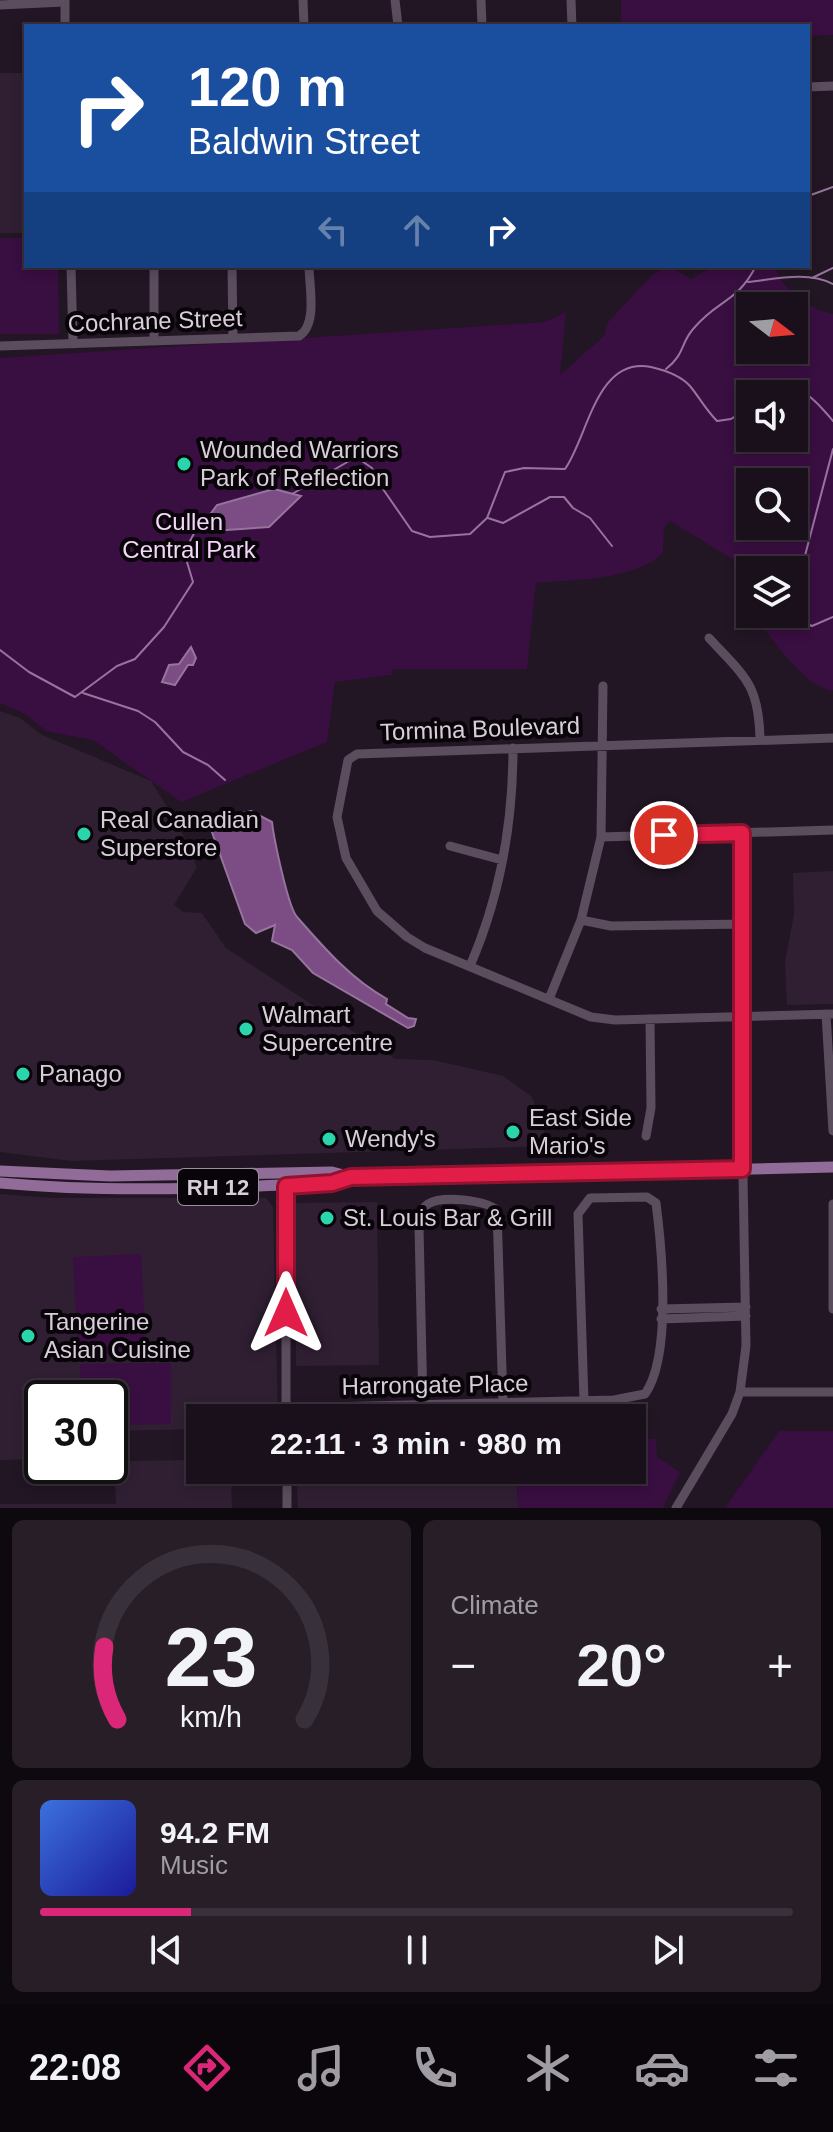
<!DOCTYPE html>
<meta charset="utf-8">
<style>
body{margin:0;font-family:Arial,sans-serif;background:#271e28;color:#f1f3f6;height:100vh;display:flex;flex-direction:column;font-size:30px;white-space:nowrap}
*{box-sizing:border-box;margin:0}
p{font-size:26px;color:#9f9da3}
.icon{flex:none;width:44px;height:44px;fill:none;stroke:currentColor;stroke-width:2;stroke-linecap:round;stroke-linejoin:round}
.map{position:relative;height:1508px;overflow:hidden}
.drawer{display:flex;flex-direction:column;gap:12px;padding:12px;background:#0e090f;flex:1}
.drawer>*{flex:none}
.hud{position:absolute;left:24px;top:24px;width:786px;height:244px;border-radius:0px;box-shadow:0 4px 12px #0003,0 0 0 2px #38303a;background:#1a4fa0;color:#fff;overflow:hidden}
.needle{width:52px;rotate:106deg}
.buttons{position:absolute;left:736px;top:292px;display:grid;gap:16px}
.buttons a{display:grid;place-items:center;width:72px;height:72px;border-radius:0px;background:#1a101b;box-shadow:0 4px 12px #0003,0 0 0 2px #38303a;font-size:40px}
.speed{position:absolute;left:24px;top:1380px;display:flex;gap:16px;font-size:40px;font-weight:700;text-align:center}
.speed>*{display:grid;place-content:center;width:104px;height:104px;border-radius:50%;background:#1a101b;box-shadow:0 4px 12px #0003,0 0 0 2px #38303a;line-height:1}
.speed .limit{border:4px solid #111;border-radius:12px;background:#fff;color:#111}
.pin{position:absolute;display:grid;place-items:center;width:68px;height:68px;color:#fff;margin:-34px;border:4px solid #fff;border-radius:50%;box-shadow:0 2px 8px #0007}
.me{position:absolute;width:88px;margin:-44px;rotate:0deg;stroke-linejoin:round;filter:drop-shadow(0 0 6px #0008)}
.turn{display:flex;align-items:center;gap:28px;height:168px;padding:0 32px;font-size:36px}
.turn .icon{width:104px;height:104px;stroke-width:2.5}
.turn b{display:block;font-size:56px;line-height:68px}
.lanes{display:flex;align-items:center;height:76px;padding:0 32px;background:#0003;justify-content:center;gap:40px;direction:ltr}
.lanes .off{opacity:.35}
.big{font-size:60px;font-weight:700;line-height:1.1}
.drawer .card{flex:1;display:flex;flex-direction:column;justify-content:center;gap:12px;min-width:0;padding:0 28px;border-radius:12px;background:#271e28}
.drawer .dial{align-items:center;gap:0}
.dial svg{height:208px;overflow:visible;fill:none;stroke:#38303a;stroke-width:7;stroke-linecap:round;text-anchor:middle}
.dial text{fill:#f1f3f6;stroke:none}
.song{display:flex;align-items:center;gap:24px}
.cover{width:96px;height:96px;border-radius:12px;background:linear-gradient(135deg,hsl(220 70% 55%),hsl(240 70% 35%))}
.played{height:8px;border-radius:4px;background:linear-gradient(90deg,#db2777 20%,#38303a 20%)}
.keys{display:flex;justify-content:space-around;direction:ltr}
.heat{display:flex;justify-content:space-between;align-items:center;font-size:44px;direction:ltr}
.drawer .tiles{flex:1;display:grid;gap:12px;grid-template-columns:1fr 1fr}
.card:last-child{grid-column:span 2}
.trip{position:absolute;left:186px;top:1404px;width:460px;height:80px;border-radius:0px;background:#1a101b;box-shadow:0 4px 12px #0003,0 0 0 2px #38303a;font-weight:700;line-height:80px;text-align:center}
.dock{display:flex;height:128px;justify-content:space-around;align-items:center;background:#0a060b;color:#9f9da3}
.dock .icon{width:56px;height:56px}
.dock .active{color:#db2777}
.dock b{font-size:36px;color:#f1f3f6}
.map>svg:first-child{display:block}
</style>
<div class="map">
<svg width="833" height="1508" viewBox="0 0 833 1508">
<rect width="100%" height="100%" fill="#221524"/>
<path fill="#301f33" d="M0,73H26V233H0Z
M0,711L20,718L42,735L151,781L180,828L197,867L174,905L183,912L202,913L226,948L395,1059L433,1060L503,1076L532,1097L549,1146L71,1161L0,1152Z
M833,871V1004L787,1005L785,962L794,914L793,873Z
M0,1194L51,1198H266L273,1207L278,1418H200V1429L110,1431V1398H42V1459L0,1460Z
M377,1202L379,1365L296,1366L295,1203Z
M200,1460V1470H231L232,1508H0V1504H116L114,1461Z
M296,1470H517L518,1508H298Z"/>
<path fill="#390e41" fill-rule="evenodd" d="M621,0H833V35L808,36V26H621Z
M0,238H26V266H58L59,334H0Z
M669,266L691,279L714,266H775C781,289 810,310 833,314V690C806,690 770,635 753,614H794V570H750V609L734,560L670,521L664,528L663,553C634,581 574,579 536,583L527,669H393L392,675L335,682L327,742L181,802L93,740L46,731L27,715L0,703V358L545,322L566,312L560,375L604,336L608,322L652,275ZM750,306H794V350H750ZM750,394H794V438H750ZM750,482H794V526H750Z
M141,1254L146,1352L78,1356L73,1257Z
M171,1363V1424L110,1425V1398H80V1364Z
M779,1431H833V1508H725Z
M632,1439H656L657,1457L680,1472L663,1508H518L517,1470H632Z"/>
<path fill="#7b4d84" stroke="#97749d" stroke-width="2" d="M274,489L301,496L269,527L212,531L209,516L217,505Z
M191,647L196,658L193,665H188L175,685L162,682L169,665L179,664Z
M251,811L272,822C274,839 288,907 297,917C325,949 351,979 387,999L386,1004L408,1018L416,1019L414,1026L408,1028L313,973L292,950L272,941L275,925L256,933L245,924L208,821Z"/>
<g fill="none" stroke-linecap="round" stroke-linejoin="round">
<path stroke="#97749d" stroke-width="2" d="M808,196L833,187
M812,278L833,268
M748,282C776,279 807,271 833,284
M666,369C686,353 680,343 694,328C717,300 737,303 756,266
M769,394C797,376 817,402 833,421
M833,449L802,567L798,595L802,622L812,626L833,617
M292,494L356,457L372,468L376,479L412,531L430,537L470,534L487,518L505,472L524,468L565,469C588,437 596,356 651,367C664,370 680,375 690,386C699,397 706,410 717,421L731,419L750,407
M488,518L503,523L550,497H564L573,508L590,518L612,546
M0,650L29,672L75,697L117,666L135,659L164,627L193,582L184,552L197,528L212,525
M83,693L138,711L155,722L183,752L208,765L225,780"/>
<path stroke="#5b4d5e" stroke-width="9" d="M65,0V26
M303,0L304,26
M395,0L398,26
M481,0L482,26
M571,0L572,26
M0,5L65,2
M808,87L833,86
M71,266L73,344
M154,266V341
M232,266L233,338
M0,346L299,336C318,325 309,285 309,266
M709,638C745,677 759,684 760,740
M833,738L357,754L348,760L337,817L346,858L377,911L407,937L425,948L591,1017L615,1020L833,1014
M601,837L833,830
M450,846L502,860
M581,920L611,926L744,924
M470,966C500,897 513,823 513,748
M549,999L581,920L601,837L603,686
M826,1014L833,1131
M646,1136L651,1108L650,1019
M833,1204V1309
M661,1309L746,1307
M661,1319L746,1316
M740,1392H833
M423,1406L419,1227C420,1218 420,1209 428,1204C443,1195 484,1200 497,1210L503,1403
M286,1408L614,1400L645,1394C672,1356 662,1250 656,1203L647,1197L590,1198L578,1214L584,1401
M286,1418V1181
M287,1470V1508
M676,1508L732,1414L740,1392L746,1346L740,1007L744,924L742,833"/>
<path stroke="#916c98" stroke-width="11" d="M0,1171L110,1176L332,1172L351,1177H424L833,1167
M0,1183C86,1191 172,1190 259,1186C290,1184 320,1186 350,1177"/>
</g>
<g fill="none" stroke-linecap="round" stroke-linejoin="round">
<defs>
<path id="route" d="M286,1313V1186L332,1183L351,1177L742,1169V833L664,835"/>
</defs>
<use href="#route" stroke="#92132f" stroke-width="20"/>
<use href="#route" stroke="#e11d48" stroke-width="14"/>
</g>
<g fill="#2bd5ac" stroke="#080409" stroke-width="3">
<circle cx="184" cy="464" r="8"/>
<circle cx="84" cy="834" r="8"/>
<circle cx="246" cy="1029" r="8"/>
<circle cx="23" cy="1074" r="8"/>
<circle cx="513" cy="1132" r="8"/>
<circle cx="329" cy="1139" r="8"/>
<circle cx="327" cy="1218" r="8"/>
<circle cx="28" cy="1336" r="8"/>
</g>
<g text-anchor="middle" stroke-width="8" stroke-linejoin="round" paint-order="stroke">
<rect fill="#080409" stroke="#99919a" stroke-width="2" x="178" y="1169" width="80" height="36" rx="6"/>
<g font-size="22" font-weight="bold" fill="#d7ced8">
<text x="218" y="1195">RH 12</text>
</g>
<g font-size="24" fill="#d7ced8" stroke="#080409">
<text transform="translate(155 321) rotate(-2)" y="8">Cochrane Street</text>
<text transform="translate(480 729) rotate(-2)" y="8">Tormina Boulevard</text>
<text transform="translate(435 1385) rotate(-1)" y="8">Harrongate Place</text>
</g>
<g font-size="24" fill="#d7ced8" stroke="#080409" text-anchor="start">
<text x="200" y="458">Wounded Warriors<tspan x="200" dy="28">Park of Reflection</tspan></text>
<text x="100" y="828">Real Canadian<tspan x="100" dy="28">Superstore</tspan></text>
<text x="262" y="1023">Walmart<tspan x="262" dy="28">Supercentre</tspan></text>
<text x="39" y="1082">Panago</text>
<text x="529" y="1126">East Side<tspan x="529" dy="28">Mario's</tspan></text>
<text x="345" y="1147">Wendy's</text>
<text x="343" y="1226">St. Louis Bar &amp; Grill</text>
<text x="44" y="1330">Tangerine<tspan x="44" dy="28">Asian Cuisine</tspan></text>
</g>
<g font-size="24" fill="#f2d7f7" stroke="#080409">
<text x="189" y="530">Cullen<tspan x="189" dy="28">Central Park</tspan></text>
</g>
</g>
</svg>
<div class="buttons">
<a><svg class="needle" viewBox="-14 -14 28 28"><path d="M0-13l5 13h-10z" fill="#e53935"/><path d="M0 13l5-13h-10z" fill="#9f9da3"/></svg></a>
<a><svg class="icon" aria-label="sound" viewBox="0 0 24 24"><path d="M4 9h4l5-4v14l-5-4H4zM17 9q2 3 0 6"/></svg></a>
<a><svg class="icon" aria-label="search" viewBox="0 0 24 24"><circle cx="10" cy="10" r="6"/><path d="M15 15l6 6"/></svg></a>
<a><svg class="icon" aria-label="layers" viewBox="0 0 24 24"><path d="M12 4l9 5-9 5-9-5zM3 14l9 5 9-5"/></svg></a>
</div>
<div class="speed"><div class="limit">30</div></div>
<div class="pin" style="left:664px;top:835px;background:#d93025"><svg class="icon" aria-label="arrive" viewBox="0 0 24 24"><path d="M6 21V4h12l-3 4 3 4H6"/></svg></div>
<svg class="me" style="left:286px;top:1313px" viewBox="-20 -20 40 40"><path d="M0-17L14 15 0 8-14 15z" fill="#e11d48" stroke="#fff" stroke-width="4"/></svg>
<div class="trip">22:11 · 3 min · 980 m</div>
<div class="hud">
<div class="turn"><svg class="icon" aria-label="right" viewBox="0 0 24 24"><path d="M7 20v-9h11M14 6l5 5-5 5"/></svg><div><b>120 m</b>Baldwin Street</div></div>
<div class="lanes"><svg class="icon off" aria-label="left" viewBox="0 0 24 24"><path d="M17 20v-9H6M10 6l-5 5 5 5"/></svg><svg class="icon off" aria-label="ahead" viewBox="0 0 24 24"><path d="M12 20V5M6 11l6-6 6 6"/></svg><svg class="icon" aria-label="right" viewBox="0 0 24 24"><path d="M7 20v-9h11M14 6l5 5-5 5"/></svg></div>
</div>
</div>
<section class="drawer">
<div class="tiles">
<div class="card dial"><svg viewBox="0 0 100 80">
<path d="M14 69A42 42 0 1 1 86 69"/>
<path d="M14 69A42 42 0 0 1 9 41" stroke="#db2777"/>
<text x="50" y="56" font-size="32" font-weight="700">23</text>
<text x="50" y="72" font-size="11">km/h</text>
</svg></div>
<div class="card"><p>Climate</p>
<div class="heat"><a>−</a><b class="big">20°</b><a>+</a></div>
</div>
<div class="card">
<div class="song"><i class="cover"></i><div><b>94.2 FM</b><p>Music</p></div></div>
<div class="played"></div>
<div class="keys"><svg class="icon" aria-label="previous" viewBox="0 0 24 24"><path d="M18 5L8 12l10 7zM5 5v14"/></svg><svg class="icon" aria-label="pause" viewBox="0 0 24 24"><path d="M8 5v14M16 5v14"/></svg><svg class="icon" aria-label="next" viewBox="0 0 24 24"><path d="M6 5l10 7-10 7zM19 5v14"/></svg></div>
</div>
</div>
</section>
<nav class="dock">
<b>22:08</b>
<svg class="icon active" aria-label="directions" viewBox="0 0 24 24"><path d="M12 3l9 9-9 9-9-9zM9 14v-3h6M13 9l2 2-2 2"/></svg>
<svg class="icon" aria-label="music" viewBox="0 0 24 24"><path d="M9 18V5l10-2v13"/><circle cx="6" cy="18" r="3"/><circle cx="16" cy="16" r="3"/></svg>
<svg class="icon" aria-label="phone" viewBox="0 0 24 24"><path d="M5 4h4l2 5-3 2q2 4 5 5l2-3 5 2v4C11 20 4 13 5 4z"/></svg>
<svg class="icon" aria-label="climate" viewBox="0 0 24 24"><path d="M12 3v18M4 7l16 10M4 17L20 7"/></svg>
<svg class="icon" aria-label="car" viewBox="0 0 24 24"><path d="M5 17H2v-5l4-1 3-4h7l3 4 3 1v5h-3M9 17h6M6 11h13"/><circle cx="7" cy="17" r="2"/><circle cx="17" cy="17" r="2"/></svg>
<svg class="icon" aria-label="filters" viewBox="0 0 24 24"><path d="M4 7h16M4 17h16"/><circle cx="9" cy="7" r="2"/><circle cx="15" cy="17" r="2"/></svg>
</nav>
